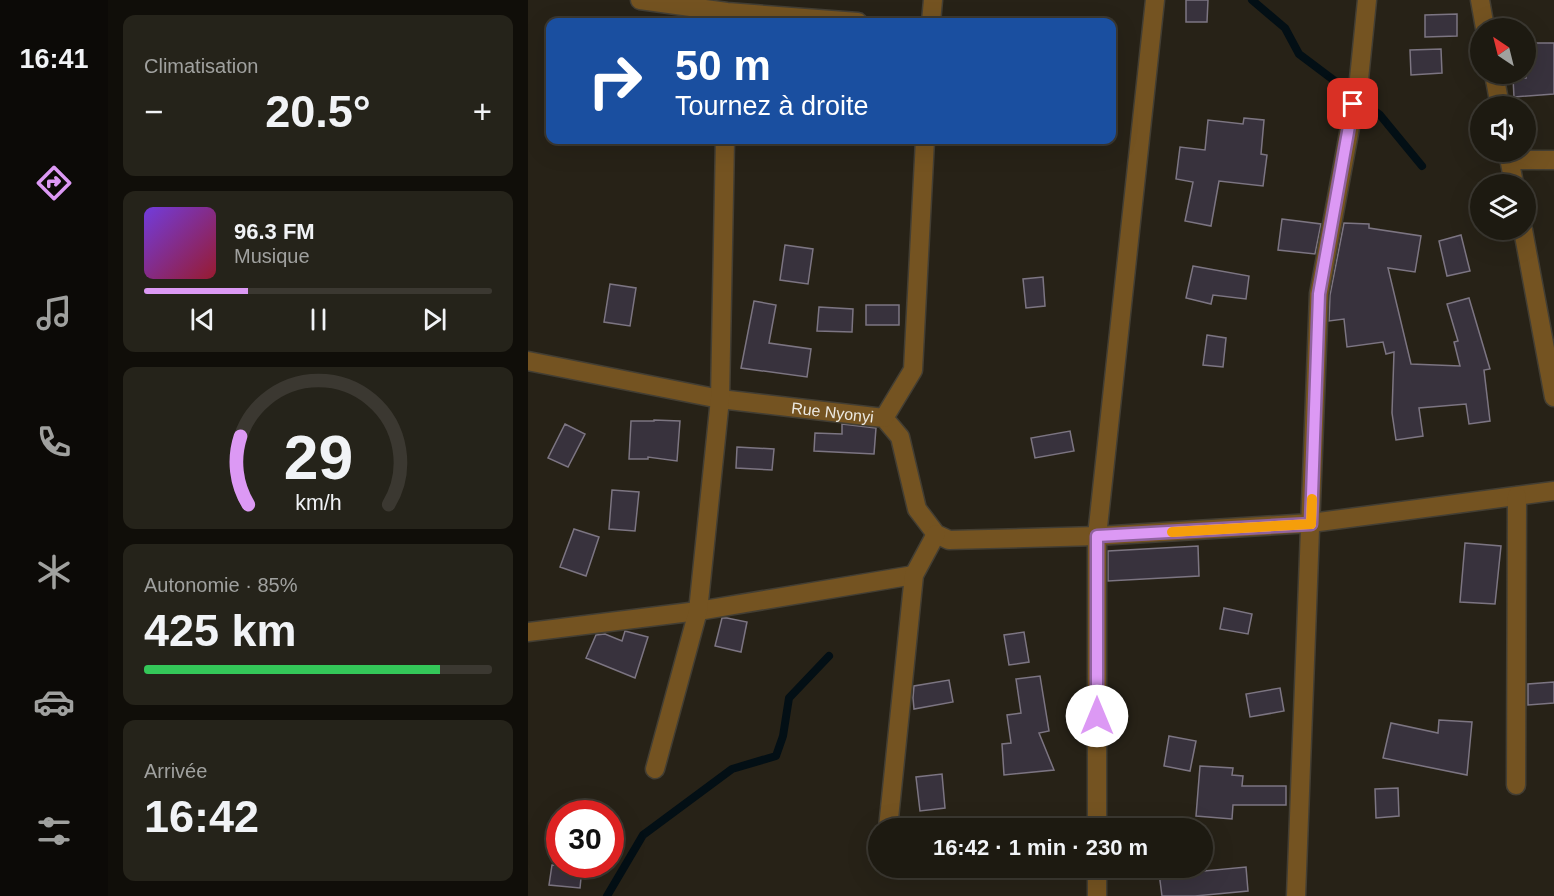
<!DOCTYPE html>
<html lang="fr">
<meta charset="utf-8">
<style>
body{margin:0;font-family:Helvetica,sans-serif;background:#25231a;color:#f1f3f6;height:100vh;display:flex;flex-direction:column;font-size:22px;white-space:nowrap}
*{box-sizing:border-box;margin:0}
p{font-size:20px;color:#a0a19f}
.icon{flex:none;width:33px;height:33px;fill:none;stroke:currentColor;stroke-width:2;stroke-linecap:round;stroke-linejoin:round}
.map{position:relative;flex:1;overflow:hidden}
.details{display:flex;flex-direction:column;gap:15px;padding:15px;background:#100e09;width:420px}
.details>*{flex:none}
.guide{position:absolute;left:18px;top:18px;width:570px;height:126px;border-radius:12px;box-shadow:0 6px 24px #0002,0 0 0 2px #3b3831;background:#1a4fa0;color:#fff;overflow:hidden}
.needle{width:39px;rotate:325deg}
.tools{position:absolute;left:942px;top:18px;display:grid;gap:12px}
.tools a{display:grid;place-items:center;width:66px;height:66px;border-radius:50%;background:#1d1a11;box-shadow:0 6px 24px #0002,0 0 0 2px #3b3831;font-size:30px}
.speed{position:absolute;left:18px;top:800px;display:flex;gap:12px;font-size:30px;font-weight:700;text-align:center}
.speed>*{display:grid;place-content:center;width:78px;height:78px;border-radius:50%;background:#1d1a11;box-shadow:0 6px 24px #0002,0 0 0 2px #3b3831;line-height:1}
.speed .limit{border:9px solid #d22;background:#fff;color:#111}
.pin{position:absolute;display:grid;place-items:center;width:51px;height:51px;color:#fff;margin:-26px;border-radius:12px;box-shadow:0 3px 9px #0006}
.me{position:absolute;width:66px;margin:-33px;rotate:0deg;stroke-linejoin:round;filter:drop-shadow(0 0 4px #0008)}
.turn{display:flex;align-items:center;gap:21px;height:126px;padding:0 30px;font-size:27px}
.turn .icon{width:78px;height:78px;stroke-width:2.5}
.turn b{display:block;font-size:42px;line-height:51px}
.big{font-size:45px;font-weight:700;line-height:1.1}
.details .widget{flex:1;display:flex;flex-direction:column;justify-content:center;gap:9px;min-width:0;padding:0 21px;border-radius:12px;background:#25231a}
.details .dial{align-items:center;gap:0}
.dial svg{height:156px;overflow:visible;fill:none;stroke:#3b3831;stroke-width:7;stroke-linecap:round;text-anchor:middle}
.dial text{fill:#f1f3f6;stroke:none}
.song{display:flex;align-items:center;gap:18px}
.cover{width:72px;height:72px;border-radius:9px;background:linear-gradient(135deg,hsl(260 70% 55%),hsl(350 70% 35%))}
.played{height:6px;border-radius:3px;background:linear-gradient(90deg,#dc99f4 30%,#3b3831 30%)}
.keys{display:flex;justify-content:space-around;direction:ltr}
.heat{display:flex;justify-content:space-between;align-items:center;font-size:33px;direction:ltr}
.charge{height:9px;border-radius:4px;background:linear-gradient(90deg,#34c759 85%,#3b3831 0)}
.trip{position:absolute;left:340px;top:818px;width:345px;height:60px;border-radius:30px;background:#1d1a11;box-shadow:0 6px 24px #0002,0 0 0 2px #3b3831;font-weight:700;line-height:60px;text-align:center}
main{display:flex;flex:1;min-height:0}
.tab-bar{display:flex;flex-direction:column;width:108px;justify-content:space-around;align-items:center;background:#0c0a07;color:#a0a19f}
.tab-bar .icon{width:42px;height:42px}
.tab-bar .selected{color:#dc99f4}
.tab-bar b{font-size:27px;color:#f1f3f6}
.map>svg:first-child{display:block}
</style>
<main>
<nav class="tab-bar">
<b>16:41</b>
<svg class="icon selected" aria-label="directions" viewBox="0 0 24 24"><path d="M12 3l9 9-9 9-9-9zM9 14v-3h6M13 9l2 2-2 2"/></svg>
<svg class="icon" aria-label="music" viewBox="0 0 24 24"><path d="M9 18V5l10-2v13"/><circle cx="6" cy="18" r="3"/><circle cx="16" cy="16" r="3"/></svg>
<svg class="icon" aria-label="phone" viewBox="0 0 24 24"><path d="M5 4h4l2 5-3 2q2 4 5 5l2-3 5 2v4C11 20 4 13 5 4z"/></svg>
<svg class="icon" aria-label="climate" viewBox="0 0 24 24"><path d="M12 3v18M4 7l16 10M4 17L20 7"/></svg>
<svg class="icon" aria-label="car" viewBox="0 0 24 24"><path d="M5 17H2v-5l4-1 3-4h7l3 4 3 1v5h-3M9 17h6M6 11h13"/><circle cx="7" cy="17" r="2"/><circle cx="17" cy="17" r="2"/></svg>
<svg class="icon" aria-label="filters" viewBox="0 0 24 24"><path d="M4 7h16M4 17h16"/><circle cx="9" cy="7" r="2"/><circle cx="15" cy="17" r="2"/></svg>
</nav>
<section class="details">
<div class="widget"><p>Climatisation</p>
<div class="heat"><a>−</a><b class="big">20.5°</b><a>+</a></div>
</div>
<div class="widget">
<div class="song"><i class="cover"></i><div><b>96.3 FM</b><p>Musique</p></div></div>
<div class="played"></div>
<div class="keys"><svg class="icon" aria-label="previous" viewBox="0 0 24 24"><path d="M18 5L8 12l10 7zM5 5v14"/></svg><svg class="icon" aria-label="pause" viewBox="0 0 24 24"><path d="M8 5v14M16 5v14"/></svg><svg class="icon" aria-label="next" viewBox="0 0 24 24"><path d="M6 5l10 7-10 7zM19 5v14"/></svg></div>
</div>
<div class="widget dial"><svg viewBox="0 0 100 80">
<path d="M14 69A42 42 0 1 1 86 69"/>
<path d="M14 69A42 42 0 0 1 10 34" stroke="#dc99f4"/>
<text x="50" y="56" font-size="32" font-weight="700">29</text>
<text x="50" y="72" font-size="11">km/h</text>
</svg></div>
<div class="widget"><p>Autonomie · 85%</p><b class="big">425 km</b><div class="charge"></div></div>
<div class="widget"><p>Arrivée</p><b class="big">16:42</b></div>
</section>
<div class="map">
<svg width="1026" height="896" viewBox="0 0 1026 896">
<rect width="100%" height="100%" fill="#272217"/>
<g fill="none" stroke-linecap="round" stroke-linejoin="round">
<path stroke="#030f15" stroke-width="8" d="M724,0L757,28L771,54L852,115L894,166
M79,896L115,835L204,769L248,756L255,736L261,698L301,656"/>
</g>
<path fill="#38323d" stroke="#7c7582" stroke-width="1.5" d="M658,0H680L679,22H658Z
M929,14V36L897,37V15Z
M998,43H1026V94L986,97L985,78H998Z
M913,49L914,73L883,75L882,50Z
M716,118L736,120L733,154L739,155L735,186L691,181L683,226L657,221L665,182L648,179L652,147L677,150L680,120L715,124Z
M754,219L793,224L787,254L750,250Z
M816,223L841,224V228L893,236L887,272L860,268L883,364L932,366L926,342L930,341L919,304L941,298L962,369L956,370L962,421L941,424L938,404L891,408L895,436L868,440L864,413L866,352L858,354L855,342L819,347L816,319L801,321L802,295Z
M933,235L942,271L919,276L911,241Z
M257,245L285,249L280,284L252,280Z
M665,266L721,276L718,299L685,295L683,304L658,298Z
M515,277L517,306L498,308L495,279Z
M82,284L108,288L102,326L76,322Z
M226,301L248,305L241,343L283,349L279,377L213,368Z
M338,305H371V325H338Z
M291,307L325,309L324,332L289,331Z
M679,335L698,338L695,367L675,365Z
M126,420L152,421L149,461L120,457V459H101L103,421H126Z
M37,424L57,434L40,467L20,458Z
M314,424L348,428L346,454L286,451L287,433L314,434Z
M542,431L546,451L507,458L503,438Z
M209,447L246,449L244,470L208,468Z
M84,490L111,492L107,531L81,529Z
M46,529L71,537L58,576L32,567Z
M937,543L973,546L967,604L932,602Z
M670,546L671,576L580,581V551Z
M696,608L724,614L720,634L692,629Z
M194,618H199L219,622L213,652L187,646Z
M97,631L120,637L107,678L58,658L68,635L77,634L94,641Z
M496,632L501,662L481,665L476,635Z
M512,676L521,731L511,733L526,770L476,775L474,744L483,743L479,715L493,713L488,679Z
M421,680L425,702L386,709L385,698L386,686Z
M1026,682V703L1000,705V684Z
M752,688L756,711L722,717L718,694Z
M911,720L944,722L939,775L855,758L863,723L910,733Z
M641,736L668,741L662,771L636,766Z
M672,766L705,768L704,775L715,776L714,786H758V805H705L704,819L668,816Z
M414,774L417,808L392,811L388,777Z
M870,788L871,816L848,818L847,789Z
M24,865L54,868L52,888L21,885Z
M718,867L720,891L667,896H634L631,873L654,870L655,873Z"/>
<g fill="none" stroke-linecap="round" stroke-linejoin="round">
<defs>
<g id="minor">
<path d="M112,0L199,12L330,22"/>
<path d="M952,0L957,28"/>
<path d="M403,22L405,0"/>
<path d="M966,74L972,106"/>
<path d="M980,152L986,184"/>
<path d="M982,160H1026"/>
<path d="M995,230L1026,397"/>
<path id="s1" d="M0,361L192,399L356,418L372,437L389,509L408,534L421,540L569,536L783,523L1026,491"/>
<path d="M356,418L385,370L397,140"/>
<path d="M0,632L170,611L386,575"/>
<path d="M127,769L170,611L192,399L197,140"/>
<path d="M988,785L989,496"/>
<path d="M360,828L386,575L408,534"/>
<path d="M569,828V536L627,0"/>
<path d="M569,896V867"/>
<path d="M768,896L791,294L831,79L839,0"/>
</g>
</defs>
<use href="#minor" stroke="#433e33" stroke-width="21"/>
<use href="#minor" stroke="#745321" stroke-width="18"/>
</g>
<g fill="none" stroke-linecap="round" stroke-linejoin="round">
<defs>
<path id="route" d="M569,716V536L783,524L791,294L825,104"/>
</defs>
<use href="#route" stroke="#8f639f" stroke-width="15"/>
<use href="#route" stroke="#dc99f4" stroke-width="10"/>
<path stroke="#f59e0b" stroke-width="10" d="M644,532L783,524L784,499"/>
</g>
<g text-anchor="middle" stroke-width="5" stroke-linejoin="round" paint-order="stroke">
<g font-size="16" fill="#ece9e2" stroke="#0e0b07">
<text dy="6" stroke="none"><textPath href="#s1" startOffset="309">Rue Nyonyi</textPath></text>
</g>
</g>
</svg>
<div class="tools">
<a><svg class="needle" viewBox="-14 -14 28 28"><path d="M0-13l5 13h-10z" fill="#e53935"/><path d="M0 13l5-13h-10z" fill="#a0a19f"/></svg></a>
<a><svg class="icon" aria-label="sound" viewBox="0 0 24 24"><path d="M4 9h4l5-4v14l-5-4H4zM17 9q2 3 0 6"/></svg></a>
<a><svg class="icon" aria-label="layers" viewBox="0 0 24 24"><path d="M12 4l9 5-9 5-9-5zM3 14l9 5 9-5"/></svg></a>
</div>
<div class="speed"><div class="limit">30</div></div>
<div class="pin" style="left:825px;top:104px;background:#d93025"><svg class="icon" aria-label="arrive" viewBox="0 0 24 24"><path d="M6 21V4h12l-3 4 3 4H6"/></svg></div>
<svg class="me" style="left:569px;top:716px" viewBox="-20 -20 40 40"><circle r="19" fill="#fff"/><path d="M0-13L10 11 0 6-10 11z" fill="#dc99f4"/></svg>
<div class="trip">16:42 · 1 min · 230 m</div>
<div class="guide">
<div class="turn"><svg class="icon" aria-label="right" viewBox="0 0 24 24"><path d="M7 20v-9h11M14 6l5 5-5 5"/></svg><div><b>50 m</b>Tournez à droite</div></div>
</div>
</div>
</main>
